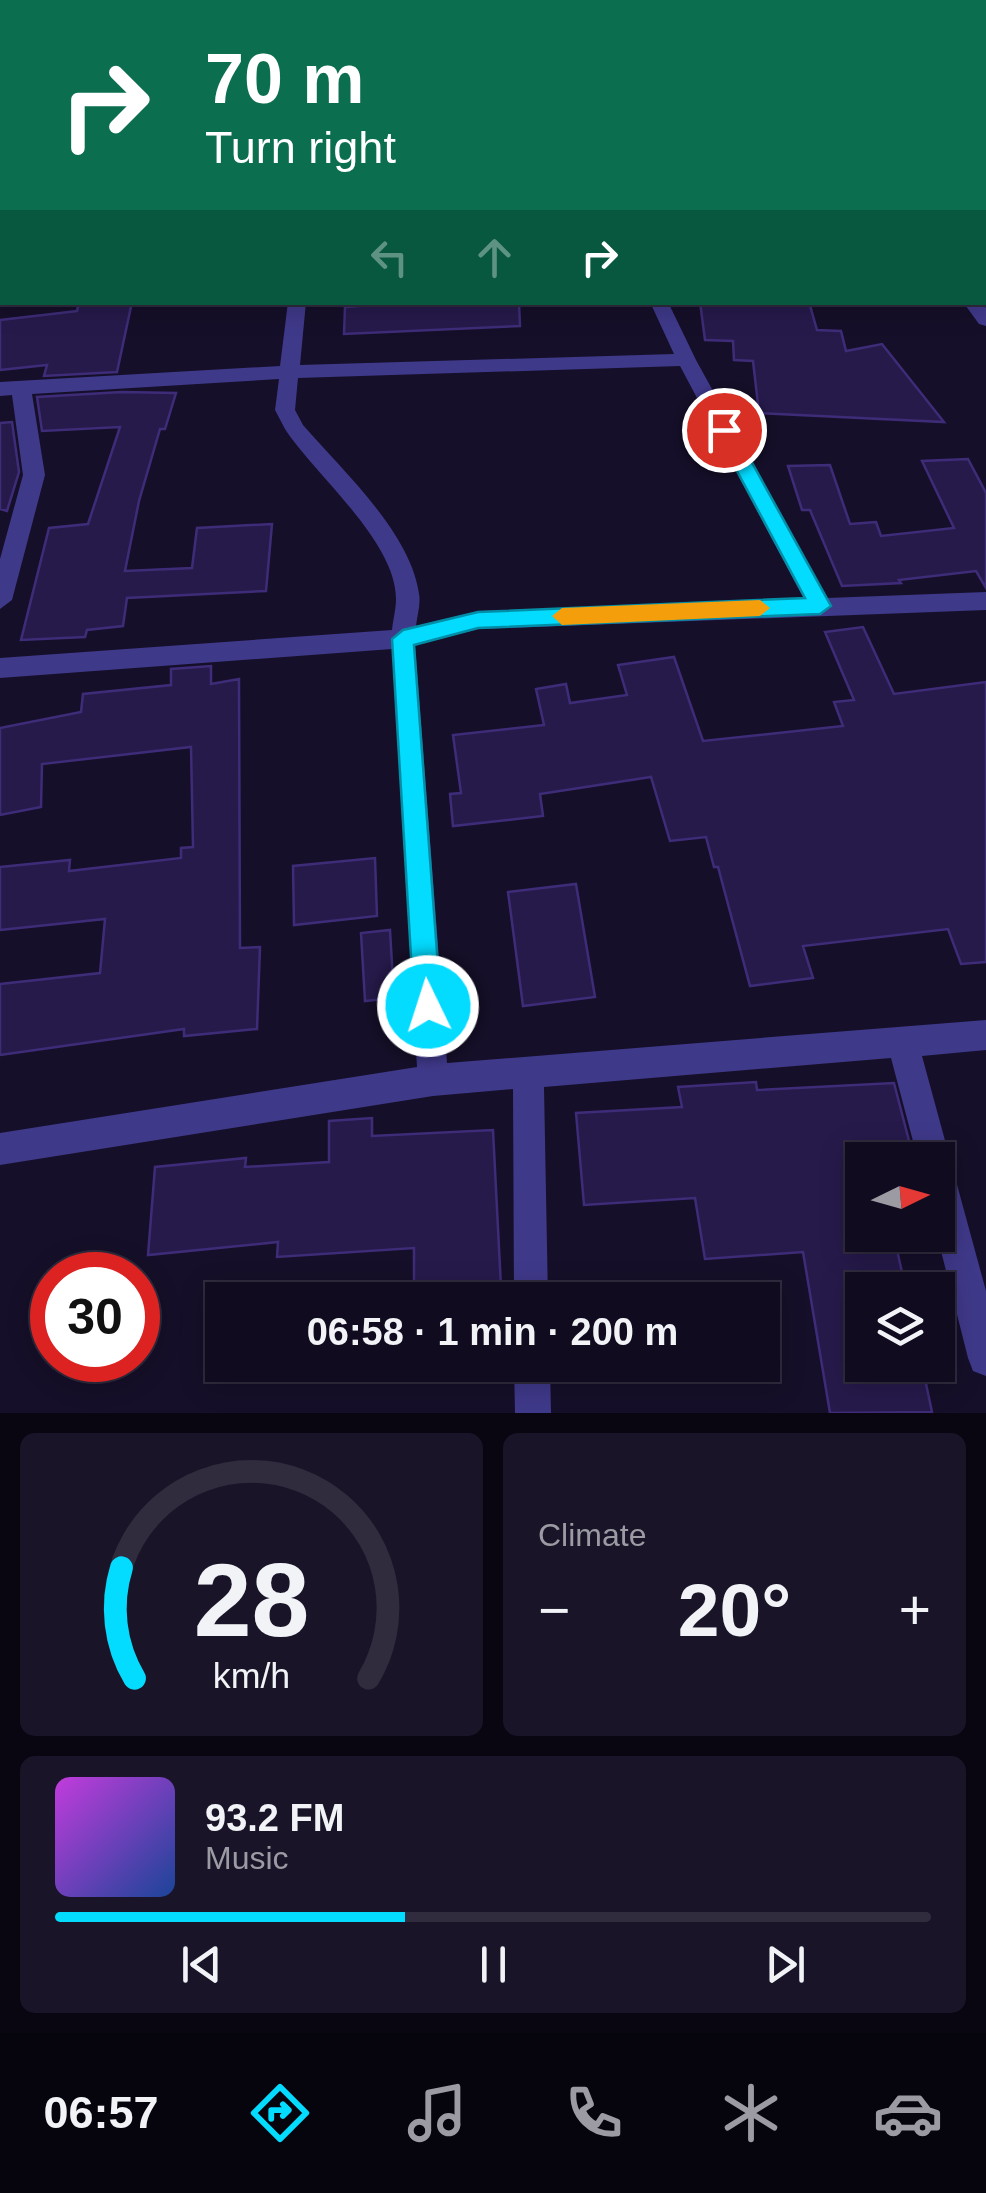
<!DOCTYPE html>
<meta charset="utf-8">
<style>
body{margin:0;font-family:Arial,sans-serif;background:#191428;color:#f1f3f6;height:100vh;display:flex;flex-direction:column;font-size:38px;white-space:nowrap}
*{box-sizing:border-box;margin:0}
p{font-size:32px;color:#9c9ba4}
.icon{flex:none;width:55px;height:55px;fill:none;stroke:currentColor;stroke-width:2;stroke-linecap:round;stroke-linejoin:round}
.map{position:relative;height:1413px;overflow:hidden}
.sheet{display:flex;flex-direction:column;gap:20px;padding:20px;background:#090611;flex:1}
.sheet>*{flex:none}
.banner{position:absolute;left:0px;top:0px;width:988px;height:305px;box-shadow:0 5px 25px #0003,0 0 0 2px #302b3d;background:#0b6e4f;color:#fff;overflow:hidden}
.needle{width:65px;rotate:85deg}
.controls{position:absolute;left:845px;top:1142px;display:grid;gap:20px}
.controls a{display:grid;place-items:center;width:110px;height:110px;border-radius:0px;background:#100b1f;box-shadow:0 5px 25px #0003,0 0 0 2px #302b3d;font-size:50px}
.speed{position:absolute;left:30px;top:1252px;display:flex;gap:20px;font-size:50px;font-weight:700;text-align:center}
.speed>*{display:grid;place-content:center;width:130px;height:130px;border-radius:50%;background:#100b1f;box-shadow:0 5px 25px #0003,0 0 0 2px #302b3d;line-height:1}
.speed .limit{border:15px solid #d22;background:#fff;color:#111}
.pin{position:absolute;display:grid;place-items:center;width:85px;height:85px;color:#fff;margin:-42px;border:5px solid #fff;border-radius:50%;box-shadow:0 2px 10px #0007}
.me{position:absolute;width:110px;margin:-55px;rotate:356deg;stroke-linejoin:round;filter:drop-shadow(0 0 8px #0008)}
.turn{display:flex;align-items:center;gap:35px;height:210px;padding:0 40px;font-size:45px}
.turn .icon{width:130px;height:130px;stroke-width:2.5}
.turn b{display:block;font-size:70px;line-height:85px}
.lanes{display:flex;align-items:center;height:95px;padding:0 40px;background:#0003;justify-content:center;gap:50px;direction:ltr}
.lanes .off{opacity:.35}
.big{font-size:75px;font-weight:800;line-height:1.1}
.sheet .widget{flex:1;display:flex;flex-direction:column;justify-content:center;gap:15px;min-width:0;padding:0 35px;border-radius:15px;background:#191428}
.sheet .dial{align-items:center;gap:0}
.dial svg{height:260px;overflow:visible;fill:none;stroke:#302b3d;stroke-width:7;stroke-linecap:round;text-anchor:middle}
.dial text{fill:#f1f3f6;stroke:none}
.song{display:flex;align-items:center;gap:30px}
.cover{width:120px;height:120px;border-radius:15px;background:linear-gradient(135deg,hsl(290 70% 55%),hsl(220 70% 35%))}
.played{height:10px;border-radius:5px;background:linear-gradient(90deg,#03dbff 40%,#302b3d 40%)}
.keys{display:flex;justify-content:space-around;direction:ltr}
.heat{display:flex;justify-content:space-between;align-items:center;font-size:55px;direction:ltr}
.sheet .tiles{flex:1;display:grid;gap:20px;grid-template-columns:1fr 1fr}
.widget:last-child{grid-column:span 2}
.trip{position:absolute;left:205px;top:1282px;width:575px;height:100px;border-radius:0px;background:#100b1f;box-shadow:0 5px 25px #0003,0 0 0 2px #302b3d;font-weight:800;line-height:100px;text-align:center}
.tabs{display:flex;height:160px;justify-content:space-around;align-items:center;background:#06040c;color:#9c9ba4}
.tabs .icon{width:70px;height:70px}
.tabs .selected{color:#03dbff}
.tabs b{font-size:45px;color:#f1f3f6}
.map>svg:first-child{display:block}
</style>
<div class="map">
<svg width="986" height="1413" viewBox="0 0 986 1413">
<rect width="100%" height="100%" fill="#150f29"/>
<path fill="#261a4b" stroke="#3e2c78" stroke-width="2.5" d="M79,302H132L117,372L44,376L47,365L0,370V320L77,311Z
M412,302H519L520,326L344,334L345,307Z
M700,302H809L817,330L841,331L846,351L882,344L944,422L759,413L753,361L734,360L733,341L705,340Z
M122,392L176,393L165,429H160L139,501L125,571L192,568L197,528L272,524L266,591L127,598L123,626L87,630L85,637L21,640L49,528L88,524L120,427L42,431L37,397Z
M12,422L19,472L7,511L0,509V423Z
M968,459L986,493V588L976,571L899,580L901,583L842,586L810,510H802L788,466L830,465L850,524L876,522L881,536L954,528L922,461Z
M863,627L894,694L986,682V962L961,964L948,929L803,946L813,978L750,986L718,867H714L706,837L670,841L651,777L540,794L543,816L453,826L450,794L461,793L453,735L544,725L536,689L566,684L570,703L627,695L618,665L674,657L703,741L843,726L834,702L854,700L825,632Z
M211,666V684L239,679L240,948L260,947L257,1029L184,1036V1029L0,1055V984L100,973L105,919L0,930V867L70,860L69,871L181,858V848L193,847L191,747L42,764L41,807L0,815V728L81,712L83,694L171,685V669Z
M375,858L377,916L294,925L293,866Z
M576,884L595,997L523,1006L508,892Z
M390,930L394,998L365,1001L361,933Z
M756,1082L757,1090L894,1083L914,1160H862V1242L895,1241L906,1290H862V1365H922L932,1412L830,1413L803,1252L705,1259L695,1198L584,1205L576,1113L682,1107L678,1087Z
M372,1118V1136L493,1130L501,1287L414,1293V1248L277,1257L278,1242L148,1255L155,1167L246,1158L245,1167L329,1162V1121Z"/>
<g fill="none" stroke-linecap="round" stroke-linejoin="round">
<path fill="#3f398a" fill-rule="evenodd" d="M270,0H284V2H271Z
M514,0H528L529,2H516Z
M744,0H758L760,2H746Z
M985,108L986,109V120L985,119Z
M0,115L2,116V125H0Z
M2,138V159L0,160V139Z
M2,179V189L0,190V180Z
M985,204H986V214H985Z
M288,302H306L300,365L674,354L650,302H668L696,360L827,598L986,592V610L479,629L415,645L447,1063L986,1020V1050L922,1056L986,1291V1376L973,1371L968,1358L937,1235L938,1160H918L891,1058L544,1087L548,1300H514L513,1089L433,1096L0,1165V1133L417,1067L392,649L0,678V658L392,630C393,620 396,609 396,599C396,541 315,475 285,429L275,410L279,379L32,394L45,475L12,600L0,609V559L23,475L12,395L0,396V382L280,366ZM680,366L804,599L479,611L416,626C417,616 421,604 419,594C411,533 342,470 303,425L295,410L298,378Z
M963,302H982L986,308V326L979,324Z
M514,1365H550L551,1413H515Z"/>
</g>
<path fill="#03dbff" stroke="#028ea6" stroke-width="2.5" d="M724,424L734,430L831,606L820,614L478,628L414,645L441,1006L437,1016L428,1020L418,1016L414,1006L392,639L403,630L478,612L805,598L715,430Z"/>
<path fill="#f59e0b" d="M760,600L770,608L760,616L562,625L552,616L562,608Z"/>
</svg>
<div class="controls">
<a><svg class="needle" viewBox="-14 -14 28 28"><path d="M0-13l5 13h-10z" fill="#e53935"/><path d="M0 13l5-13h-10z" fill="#9c9ba4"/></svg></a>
<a><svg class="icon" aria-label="layers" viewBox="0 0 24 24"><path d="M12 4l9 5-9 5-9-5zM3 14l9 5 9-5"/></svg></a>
</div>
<div class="speed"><div class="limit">30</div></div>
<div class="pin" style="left:724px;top:430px;background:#d93025"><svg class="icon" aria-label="arrive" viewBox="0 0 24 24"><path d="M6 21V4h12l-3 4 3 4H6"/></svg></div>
<svg class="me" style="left:428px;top:1006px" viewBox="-20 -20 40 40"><circle r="17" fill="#03dbff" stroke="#fff" stroke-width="3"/><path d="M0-11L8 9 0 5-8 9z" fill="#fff"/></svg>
<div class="trip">06:58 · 1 min · 200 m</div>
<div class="banner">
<div class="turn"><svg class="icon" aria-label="right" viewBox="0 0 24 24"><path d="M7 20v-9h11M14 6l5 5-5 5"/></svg><div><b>70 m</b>Turn right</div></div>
<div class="lanes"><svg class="icon off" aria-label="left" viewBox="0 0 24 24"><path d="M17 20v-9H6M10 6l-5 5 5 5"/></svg><svg class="icon off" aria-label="ahead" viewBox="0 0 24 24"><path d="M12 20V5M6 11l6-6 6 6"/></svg><svg class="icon" aria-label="right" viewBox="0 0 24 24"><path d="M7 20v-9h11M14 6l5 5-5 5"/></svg></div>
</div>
</div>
<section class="sheet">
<div class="tiles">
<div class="widget dial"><svg viewBox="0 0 100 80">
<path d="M14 69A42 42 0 1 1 86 69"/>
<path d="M14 69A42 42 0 0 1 10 35" stroke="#03dbff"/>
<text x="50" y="56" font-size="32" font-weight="700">28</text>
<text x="50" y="72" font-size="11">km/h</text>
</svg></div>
<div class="widget"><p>Climate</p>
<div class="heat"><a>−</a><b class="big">20°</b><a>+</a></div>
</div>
<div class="widget">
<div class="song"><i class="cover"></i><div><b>93.2 FM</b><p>Music</p></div></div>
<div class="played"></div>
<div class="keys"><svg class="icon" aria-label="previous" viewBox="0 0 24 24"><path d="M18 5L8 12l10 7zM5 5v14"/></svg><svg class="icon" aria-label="pause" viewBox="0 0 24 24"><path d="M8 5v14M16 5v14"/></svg><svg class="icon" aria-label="next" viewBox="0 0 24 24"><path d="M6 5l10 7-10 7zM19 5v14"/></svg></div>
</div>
</div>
</section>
<nav class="tabs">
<b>06:57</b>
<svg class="icon selected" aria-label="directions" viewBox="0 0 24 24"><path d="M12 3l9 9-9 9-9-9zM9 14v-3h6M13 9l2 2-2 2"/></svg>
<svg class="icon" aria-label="music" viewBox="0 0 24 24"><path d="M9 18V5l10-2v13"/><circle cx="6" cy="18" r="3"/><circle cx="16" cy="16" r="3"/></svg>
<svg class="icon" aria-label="phone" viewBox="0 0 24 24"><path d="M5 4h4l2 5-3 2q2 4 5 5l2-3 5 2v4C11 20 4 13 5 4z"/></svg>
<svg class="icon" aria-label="climate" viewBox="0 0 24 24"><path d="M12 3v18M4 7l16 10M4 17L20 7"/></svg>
<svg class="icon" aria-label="car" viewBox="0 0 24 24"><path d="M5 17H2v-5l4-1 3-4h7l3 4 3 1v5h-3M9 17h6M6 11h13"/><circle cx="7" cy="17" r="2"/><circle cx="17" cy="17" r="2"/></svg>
</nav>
